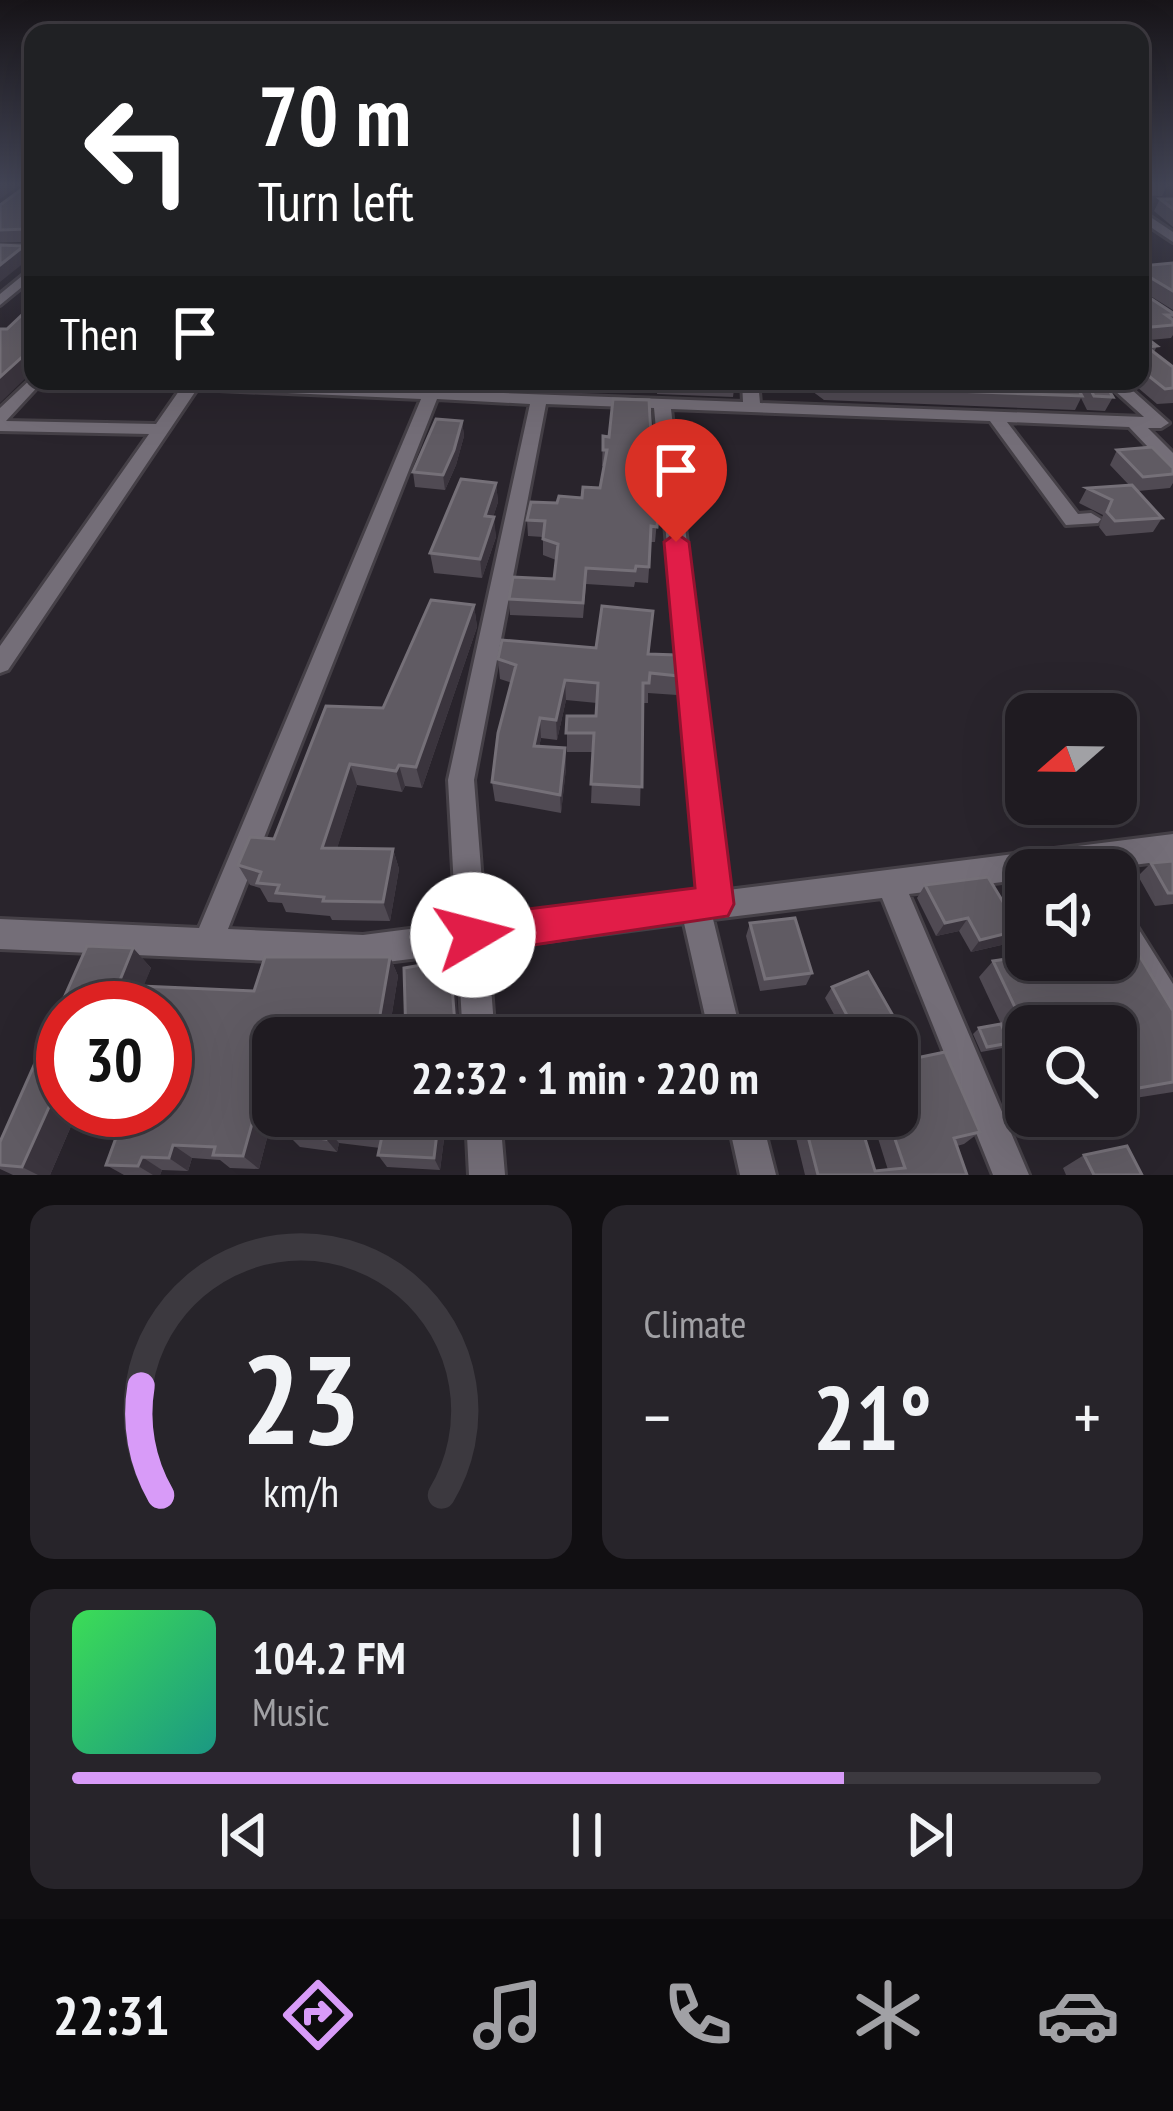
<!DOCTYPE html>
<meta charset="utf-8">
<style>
body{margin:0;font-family:"PT Sans Narrow",sans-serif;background:#27242a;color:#f1f3f6;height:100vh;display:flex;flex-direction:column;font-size:45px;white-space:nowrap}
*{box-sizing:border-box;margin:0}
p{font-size:39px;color:#a1a1a5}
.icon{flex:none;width:66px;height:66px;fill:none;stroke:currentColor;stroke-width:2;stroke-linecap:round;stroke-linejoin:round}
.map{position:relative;height:1175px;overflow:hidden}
.sheet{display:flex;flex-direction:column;gap:30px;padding:30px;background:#110f12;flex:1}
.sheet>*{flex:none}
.hud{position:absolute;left:24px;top:24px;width:1125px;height:366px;border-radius:24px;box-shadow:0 12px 48px #0002,0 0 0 3px #3c393f;background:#202124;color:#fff;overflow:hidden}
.needle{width:78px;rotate:250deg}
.controls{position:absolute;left:1005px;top:693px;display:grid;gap:24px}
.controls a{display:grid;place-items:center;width:132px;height:132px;border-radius:24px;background:#1f1b21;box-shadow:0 12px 48px #0002,0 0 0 3px #3c393f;font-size:60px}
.speed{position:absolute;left:36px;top:981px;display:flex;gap:24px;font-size:60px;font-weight:700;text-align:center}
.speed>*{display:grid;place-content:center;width:156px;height:156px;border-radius:50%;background:#1f1b21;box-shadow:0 12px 48px #0002,0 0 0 3px #3c393f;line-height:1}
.speed .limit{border:18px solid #d22;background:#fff;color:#111}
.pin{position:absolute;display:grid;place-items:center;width:102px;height:102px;color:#fff;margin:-123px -51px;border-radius:50% 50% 50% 0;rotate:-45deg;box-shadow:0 0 12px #0007}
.pin .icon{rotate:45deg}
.me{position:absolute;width:132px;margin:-66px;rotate:82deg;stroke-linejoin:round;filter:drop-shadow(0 0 9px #0008)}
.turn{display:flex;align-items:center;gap:42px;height:252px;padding:0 36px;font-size:54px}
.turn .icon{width:156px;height:156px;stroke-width:2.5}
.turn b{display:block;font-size:84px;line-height:102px}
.then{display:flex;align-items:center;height:114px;padding:0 36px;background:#0003;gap:24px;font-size:45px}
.big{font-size:90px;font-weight:700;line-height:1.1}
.sheet .tile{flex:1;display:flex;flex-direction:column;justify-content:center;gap:18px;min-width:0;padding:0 42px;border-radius:24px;background:#27242a}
.sheet .dial{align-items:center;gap:0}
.dial svg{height:312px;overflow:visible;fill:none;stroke:#3c393f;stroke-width:7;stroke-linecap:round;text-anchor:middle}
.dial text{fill:#f1f3f6;stroke:none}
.song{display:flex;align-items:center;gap:36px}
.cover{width:144px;height:144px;border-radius:18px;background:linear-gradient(135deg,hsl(130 70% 55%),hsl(170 70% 35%))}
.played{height:12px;border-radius:6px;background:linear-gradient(90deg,#d89bf8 75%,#3c393f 75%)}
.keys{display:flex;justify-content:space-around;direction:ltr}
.heat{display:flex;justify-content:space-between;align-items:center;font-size:66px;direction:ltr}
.sheet .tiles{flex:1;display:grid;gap:30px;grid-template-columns:1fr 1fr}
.tile:last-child{grid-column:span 2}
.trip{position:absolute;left:252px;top:1017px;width:666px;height:120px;border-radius:24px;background:#1f1b21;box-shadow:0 12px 48px #0002,0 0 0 3px #3c393f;font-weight:700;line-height:120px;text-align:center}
.dock{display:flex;height:192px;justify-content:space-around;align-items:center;background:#0c0b0d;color:#a1a1a5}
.dock .icon{width:84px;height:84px}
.dock .on{color:#d89bf8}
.dock b{font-size:54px;color:#f1f3f6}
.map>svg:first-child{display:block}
</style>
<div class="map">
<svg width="1173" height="1175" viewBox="0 0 1173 1175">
<rect width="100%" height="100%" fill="#29242c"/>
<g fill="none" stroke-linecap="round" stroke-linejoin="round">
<defs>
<path id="minor" d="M1140,210L1173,232V242L1140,220Z
M0,245L33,246V254L0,253Z
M33,267V278L0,305V294Z
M33,377V381H43L6,421L156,424L186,381L743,402L742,381H758L760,403L1144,417L1104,381H1122L1169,423L1161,428H1148L1173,453V468L1167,467L1129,427L1007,422L1078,514L1091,513L1101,519L1098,523L1066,525L990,421L671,409L728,890L1173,834V860L1093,870H1026V879L909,894L1029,1175H993L882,898L713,919L742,1038H710L684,923L488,949L495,1038H463L458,953L363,965L0,949V919L199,928L421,399L197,389L8,670L0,673V646L149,434L0,431V408ZM437,399L530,404L448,780L456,923L363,935L228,929ZM546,404L654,408L700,893L485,920L474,780Z
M1116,905L1126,909L1173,984V1029L1162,1024L1116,947Z
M466,1116H500L505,1175H469Z
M727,1116H761L776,1175H740Z"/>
</defs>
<use href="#minor" stroke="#454047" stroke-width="6"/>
<use href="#minor" fill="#746e78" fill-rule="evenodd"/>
</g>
<path fill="#504a53" d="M33,184V242H0V205Z
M1140,184H1168L1162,196L1140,195Z
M1160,199H1173V227L1154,211Z
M1173,263V310L1144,292V294L1173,313V335L1171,338L1150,340L1157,346L1154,352L1173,367V403L1157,404L1130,381H1140V266Z
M121,381H156L150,391H125Z
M453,381H489L488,385L454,387Z
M549,381H626L625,393L605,392V388L567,386L566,391L549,390Z
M658,381H735L733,397L657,394Z
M814,381H1008L1080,393L1086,381L1113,397L1105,411L1087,410L1081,398L1075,410L824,400L812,391Z
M462,421L464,436L456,465L445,490L415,487L413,472Z
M603,436L653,470L660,490L655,542H651L648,583L635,582L634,587L586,584L583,618L510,615L509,599L554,579L556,560L543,555V537L528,536L527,520L557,503L582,498L600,488L604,466H602Z
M1117,450L1173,468V483L1170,488L1138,491L1162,518L1153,532L1106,536L1099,527L1103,515L1079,503L1087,488L1129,485L1110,465Z
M496,483L498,502L493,517L496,537L482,578L434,573L430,553Z
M474,605L477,627L422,788L405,786L402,792L357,785L337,848L393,849L399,869L390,921L332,920L330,916L286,912L282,903L268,902L260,888L250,885L238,865L274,839Z
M649,654L679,676L677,695L648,693V703H643L640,806L591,803L593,752H567V716H596L597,703L566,700L557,740L541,738L539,747L565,748L566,768L561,813L495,801L492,782L512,683L500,679L498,659Z
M1173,861V904L1155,906L1138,876L1151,863Z
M1026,880V902L1020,887Z
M925,885L1010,943L971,952L959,931L936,936L917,898Z
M750,923L812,973L806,985L760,991L746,936Z
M87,946L133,948L151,968L143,986L254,991L265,957H390L398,976L388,1038H273V1115L259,1169L230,1168L220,1160L192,1158L188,1171L162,1170L160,1175H124L106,1165L121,1123L111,1116L114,1110H165V1008H63V1110H78L50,1175H13L0,1169V1142Z
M993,961L1045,963L1173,1011V1092L1116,1101V1026H1026V1034L1007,1037L979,977Z
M832,987L893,1038H847L825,998Z
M979,1028L1009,1043L1003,1048L981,1052L973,1034Z
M447,1116L440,1170L387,1167L378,1155L380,1148L339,1143L337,1152L300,1147L287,1134Z
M871,1116H897L980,1132L964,1144L957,1146L967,1175H805L795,1134L804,1121L875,1171L888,1170Z
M1084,1155L1142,1175H1066L1063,1168Z"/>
<path fill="#3a343d" d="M0,184H21L0,199Z
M24,246L30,258L0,282V265Z
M33,341V371L0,403V377Z
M145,381H156L150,391Z
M462,421L464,436L456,465L445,490L443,475Z
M496,483L498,502L487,536L485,516Z
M494,517L496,537L482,578L480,559Z
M474,605L477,627L422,788L416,767Z
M565,680L566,700L557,740L556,720Z
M540,718L541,738L535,766L534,746Z
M565,748L566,768L561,813L560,795Z
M350,764L357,785L331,868L322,848Z
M399,765L405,786L402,792L396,771Z
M393,849L399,869L390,921L383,902Z
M968,918L959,931L936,936L945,923Z
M1020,930L1010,943L971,952L980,940Z
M133,948L151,968L137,1003L118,985Z
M390,957L398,976L388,1038H376Z
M450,960L455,977L460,1038H456Z
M900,1028L893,1038H877Z
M260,1044L273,1060V1115L259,1169L243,1156Z
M63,1076V1110H78L50,1175H38L22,1167Z
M439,1116H447L440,1170L434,1158Z
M328,1130L339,1143L337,1152L326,1139Z
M173,1145L192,1158L188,1171L169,1158Z
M142,1157L162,1170L160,1175H153L138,1166Z"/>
<path fill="#605b63" stroke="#757078" stroke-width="3" d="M29,184H33L32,238L28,229L0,230V205Z
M1160,199H1173V209Z
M0,245L24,246L0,265Z
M1173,263V291L1146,275L1144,294L1173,313V315H1166L1173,320V325L1140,328V266Z
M24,313H33V341L26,348L31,349L0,377V329H7Z
M1140,333L1157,346L1147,347L1173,367V388L1165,389L1140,369Z
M820,381H1008L1076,385L1082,396L827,386Z
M1086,381L1104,382L1113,397L1094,396Z
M613,399L649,400L653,470H658L660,490L657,527L651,526L649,567L636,566L635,571L586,568L583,603L509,599L513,577L554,579L558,544L543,539L545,521L527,520L531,502L557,503L559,496L582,498L583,487L600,488L607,450H603V436L609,437Z
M436,419L462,421L454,450L443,475L413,472Z
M1152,447L1173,468V474L1143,477L1117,450Z
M461,479L496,483L485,516L494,517L480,559L430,553Z
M1132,485L1162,518L1115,521L1107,512L1112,500L1087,488Z
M431,600L474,605L416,767L399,765L396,771L350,764L322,848L393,849L383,902L323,901L324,897L276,893L279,885L257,883L261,872L238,865L250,837L274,839L326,706L383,708Z
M602,606L653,611L648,654L677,655L679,676L650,673L649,683H643L642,787L591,784L594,733H566L567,716H596L598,683L565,680L556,720L540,718L534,746L565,748L560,795L492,782L498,733L516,665L498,659L502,640L596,648Z
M1173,861V893H1168L1151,863Z
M988,877L1020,930L980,940L968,918L945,923L925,885Z
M795,918L812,973L765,979L750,923Z
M87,946L133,948L118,985L254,991L265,957H390L376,1038L288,1037L273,1038V1044H260L259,1062L269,1063L243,1156L213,1155L215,1147L173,1145L169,1158L142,1157L138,1166L106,1165L124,1116H111L114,1110H165V1008H63V1076L22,1167L0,1165V1142Z
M1136,950L1173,1011V1082L1133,1089L1116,1056V1026H1100L1095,1016L1088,1012L1022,1022L993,961L1026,956V960H1043L1045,963L1067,960H1116V953Z
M450,960L456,1038H406L404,968Z
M868,972L900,1028L877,1038H859L832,987Z
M1001,1024L1009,1043L987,1047L979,1028Z
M945,1052L980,1132L954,1138L967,1175H818L804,1121L835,1116H858L875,1171L905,1168L887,1116H897V1062Z
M293,1116H439L434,1158L378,1155L382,1136L328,1130L326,1139L287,1134Z
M1127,1146L1142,1175H1094L1084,1155Z"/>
<linearGradient id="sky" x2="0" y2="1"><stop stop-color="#171418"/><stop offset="0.53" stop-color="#434556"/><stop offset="1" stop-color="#434556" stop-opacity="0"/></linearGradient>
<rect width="1173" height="349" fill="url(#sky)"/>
<path fill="#e11d48" stroke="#92132f" stroke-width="3" d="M676,533L689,542L734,904L728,916L473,954L459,949L454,935L459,922L473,916L695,888L664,542Z"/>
</svg>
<div class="controls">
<a><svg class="needle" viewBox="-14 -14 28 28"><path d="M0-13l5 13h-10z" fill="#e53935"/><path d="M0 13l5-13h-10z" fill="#a1a1a5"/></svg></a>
<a><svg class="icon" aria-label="sound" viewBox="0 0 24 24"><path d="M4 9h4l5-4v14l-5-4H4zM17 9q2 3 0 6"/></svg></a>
<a><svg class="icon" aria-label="search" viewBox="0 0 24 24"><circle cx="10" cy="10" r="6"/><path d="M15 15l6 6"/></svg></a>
</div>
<div class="speed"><div class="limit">30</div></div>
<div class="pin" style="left:676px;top:542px;background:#d93025"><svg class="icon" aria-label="arrive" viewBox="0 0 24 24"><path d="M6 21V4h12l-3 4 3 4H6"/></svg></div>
<svg class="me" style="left:473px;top:935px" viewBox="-20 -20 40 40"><circle r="19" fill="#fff"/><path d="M0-13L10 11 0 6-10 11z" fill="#e11d48"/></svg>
<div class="trip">22:32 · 1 min · 220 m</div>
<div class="hud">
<div class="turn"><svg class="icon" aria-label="left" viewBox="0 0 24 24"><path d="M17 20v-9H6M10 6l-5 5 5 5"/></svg><div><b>70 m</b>Turn left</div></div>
<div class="then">Then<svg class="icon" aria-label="arrive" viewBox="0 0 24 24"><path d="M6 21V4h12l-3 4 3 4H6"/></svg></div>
</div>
</div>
<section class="sheet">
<div class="tiles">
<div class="tile dial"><svg viewBox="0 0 100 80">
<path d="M14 69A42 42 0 1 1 86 69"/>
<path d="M14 69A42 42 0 0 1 9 41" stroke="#d89bf8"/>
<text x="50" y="56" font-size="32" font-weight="700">23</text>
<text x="50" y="72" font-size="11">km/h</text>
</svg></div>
<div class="tile"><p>Climate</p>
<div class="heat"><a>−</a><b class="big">21°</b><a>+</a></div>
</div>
<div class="tile">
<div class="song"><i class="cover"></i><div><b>104.2 FM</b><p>Music</p></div></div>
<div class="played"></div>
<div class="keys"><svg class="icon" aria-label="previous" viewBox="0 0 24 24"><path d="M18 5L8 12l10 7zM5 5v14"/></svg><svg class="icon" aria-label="pause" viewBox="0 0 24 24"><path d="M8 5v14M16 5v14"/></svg><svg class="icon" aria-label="next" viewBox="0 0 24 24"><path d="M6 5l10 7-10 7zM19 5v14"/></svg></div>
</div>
</div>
</section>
<nav class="dock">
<b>22:31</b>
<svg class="icon on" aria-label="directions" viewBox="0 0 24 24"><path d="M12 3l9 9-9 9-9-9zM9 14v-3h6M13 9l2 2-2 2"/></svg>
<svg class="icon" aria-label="music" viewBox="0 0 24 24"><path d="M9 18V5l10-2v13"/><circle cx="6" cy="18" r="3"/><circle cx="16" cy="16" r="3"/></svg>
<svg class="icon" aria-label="phone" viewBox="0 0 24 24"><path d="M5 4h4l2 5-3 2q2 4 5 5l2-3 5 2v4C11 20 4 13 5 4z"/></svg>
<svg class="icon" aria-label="climate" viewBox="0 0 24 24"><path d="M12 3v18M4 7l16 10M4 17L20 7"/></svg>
<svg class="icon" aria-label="car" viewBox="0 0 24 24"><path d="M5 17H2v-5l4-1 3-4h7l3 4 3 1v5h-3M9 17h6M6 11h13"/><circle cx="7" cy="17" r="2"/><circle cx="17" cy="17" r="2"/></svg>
</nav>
